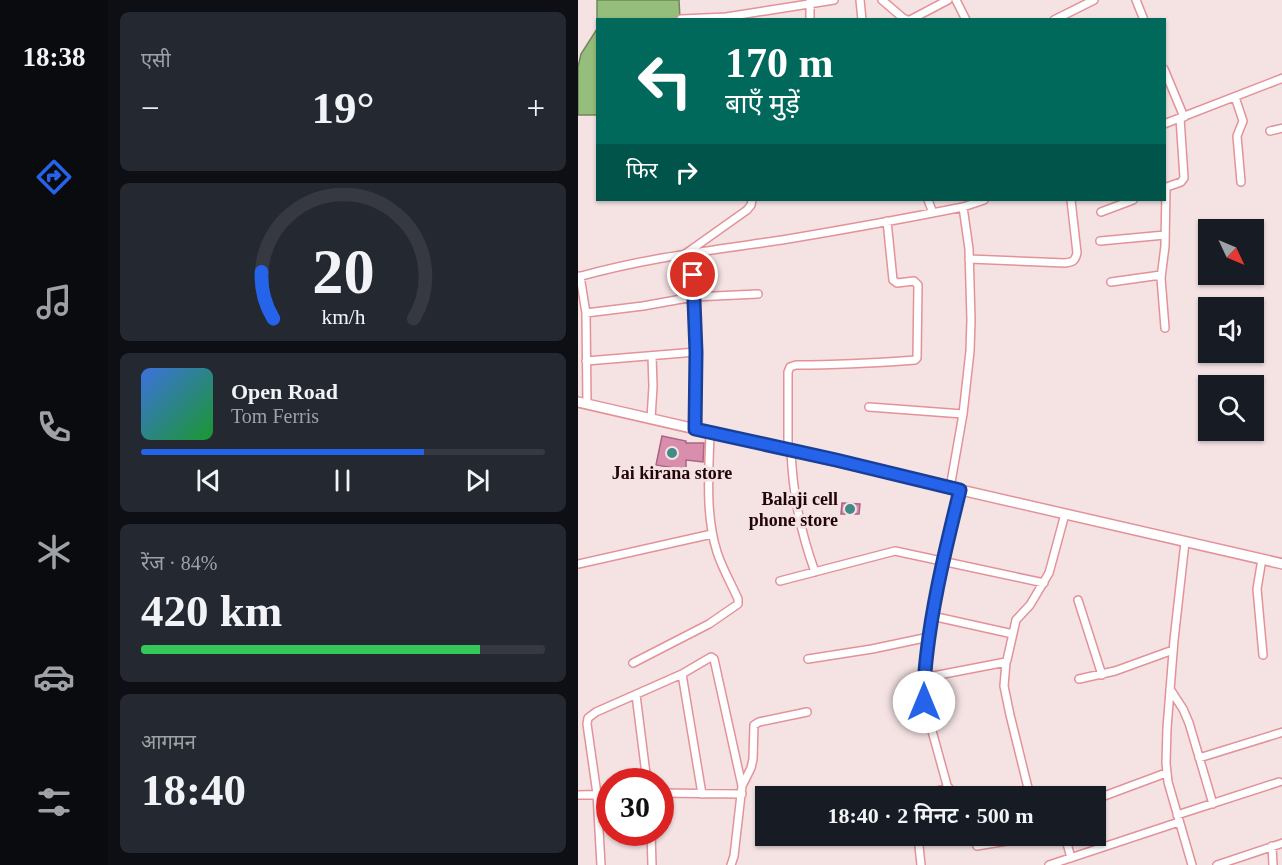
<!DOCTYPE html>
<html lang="hi">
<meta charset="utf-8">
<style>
body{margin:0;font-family:"Times New Roman","Noto Sans Devanagari",serif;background:#242831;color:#f1f3f6;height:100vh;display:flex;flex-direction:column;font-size:22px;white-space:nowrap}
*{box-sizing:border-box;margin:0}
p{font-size:20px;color:#9ea1a6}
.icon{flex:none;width:33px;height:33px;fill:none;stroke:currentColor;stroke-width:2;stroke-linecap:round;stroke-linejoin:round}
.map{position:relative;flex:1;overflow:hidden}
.drawer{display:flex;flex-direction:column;gap:12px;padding:12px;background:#0d0f14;width:470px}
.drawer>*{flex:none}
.guide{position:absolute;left:18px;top:18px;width:570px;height:183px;border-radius:0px;box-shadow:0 2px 4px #0004;background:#00695c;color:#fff;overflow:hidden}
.needle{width:39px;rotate:134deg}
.buttons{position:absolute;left:620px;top:219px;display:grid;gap:12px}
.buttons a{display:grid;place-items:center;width:66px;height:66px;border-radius:0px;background:#171b24;box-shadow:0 2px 4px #0004;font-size:30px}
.speed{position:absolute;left:18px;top:768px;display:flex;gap:12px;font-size:30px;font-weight:700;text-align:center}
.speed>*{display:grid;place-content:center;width:78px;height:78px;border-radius:50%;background:#171b24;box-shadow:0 2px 4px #0004;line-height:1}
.speed .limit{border:9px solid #d22;background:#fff;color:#111}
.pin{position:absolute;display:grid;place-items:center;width:51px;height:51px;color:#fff;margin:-26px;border:3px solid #fff;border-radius:50%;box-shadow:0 2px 6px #0007}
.me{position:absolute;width:66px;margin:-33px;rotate:0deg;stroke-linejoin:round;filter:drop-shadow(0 0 4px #0008)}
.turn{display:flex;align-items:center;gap:21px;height:126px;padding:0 30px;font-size:27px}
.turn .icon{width:78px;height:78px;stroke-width:2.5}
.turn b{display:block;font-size:42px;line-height:51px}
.then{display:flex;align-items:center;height:57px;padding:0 30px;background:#0003;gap:12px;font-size:22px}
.big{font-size:45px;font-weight:600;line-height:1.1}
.drawer .tile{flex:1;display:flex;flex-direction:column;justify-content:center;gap:9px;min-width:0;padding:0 21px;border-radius:9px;background:#242831}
.drawer .dial{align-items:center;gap:0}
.dial svg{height:156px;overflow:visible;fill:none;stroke:#363941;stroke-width:7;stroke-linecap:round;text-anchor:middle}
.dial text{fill:#f1f3f6;stroke:none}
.song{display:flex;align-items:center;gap:18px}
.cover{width:72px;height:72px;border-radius:9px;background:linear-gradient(135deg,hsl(220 70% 55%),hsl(130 70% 35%))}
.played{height:6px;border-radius:3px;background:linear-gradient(90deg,#2563eb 70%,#363941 70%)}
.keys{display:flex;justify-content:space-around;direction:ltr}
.heat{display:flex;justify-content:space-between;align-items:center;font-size:33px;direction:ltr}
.charge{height:9px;border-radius:4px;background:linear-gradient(90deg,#34c759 84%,#363941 0)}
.trip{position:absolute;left:177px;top:786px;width:351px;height:60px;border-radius:0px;background:#171b24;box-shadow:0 2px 4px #0004;font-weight:600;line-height:60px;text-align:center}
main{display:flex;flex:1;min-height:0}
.tab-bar{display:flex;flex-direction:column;width:108px;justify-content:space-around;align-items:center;background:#090b0e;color:#9ea1a6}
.tab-bar .icon{width:42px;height:42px}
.tab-bar .selected{color:#2563eb}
.tab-bar b{font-size:27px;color:#f1f3f6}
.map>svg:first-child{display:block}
</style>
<main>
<nav class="tab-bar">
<b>18:38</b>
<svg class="icon selected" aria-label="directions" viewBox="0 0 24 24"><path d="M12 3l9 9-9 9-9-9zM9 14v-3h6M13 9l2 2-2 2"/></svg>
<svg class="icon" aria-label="music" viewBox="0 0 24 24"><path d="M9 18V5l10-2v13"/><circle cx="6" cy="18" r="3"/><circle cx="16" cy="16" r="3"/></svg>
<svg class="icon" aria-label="phone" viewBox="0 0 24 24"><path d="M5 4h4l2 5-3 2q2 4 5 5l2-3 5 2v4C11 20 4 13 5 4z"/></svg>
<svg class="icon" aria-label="climate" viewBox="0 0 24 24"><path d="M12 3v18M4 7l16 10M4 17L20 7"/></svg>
<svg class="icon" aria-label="car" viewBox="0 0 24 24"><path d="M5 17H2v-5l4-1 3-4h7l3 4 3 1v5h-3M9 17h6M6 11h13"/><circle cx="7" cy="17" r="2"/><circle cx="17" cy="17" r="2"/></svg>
<svg class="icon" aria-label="filters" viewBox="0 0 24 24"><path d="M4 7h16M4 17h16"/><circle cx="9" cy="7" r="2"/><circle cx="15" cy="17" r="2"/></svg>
</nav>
<section class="drawer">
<div class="tile"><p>एसी</p>
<div class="heat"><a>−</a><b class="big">19°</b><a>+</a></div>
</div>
<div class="tile dial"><svg viewBox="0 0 100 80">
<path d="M14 69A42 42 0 1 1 86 69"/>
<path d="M14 69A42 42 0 0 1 8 45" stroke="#2563eb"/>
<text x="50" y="56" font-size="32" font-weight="700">20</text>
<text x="50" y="72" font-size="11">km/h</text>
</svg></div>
<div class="tile">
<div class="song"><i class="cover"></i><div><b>Open Road</b><p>Tom Ferris</p></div></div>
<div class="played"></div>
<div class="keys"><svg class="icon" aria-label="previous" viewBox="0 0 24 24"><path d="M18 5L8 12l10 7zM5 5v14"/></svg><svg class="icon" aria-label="pause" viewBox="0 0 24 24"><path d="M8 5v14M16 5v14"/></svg><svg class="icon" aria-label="next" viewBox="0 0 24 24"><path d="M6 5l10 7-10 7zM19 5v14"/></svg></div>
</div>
<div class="tile"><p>रेंज · 84%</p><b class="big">420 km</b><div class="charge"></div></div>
<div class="tile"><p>आगमन</p><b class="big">18:40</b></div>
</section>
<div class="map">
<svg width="705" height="865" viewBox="0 0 705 865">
<rect width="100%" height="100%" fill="#f5e3e4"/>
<path fill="#95bd7b" stroke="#728659" stroke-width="1.5" d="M19,0H101L102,19L20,20L19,115H0V67L3,54L19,29Z"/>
<path fill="#da8ead" stroke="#ab6482" stroke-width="1.5" d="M84,436L108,441V443H126L125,462L108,460V470L78,465Z
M264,503L282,504L281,514H263Z"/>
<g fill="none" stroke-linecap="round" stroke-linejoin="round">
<defs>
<path id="street" d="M282,0L284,20
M304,0L325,18L329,20
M378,0L388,20
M558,0L566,20
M232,1V20
M103,19L148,17L256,0
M332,20L370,0
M476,20L516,0
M586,69L606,117
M657,97L665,121L659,136L663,182
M586,124L705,78
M692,131L705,128
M586,188L603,182L606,178L602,118
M350,200L355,213
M523,212L555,200
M522,241L587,235
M115,253V297L118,352L117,429
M107,254L169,210L173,205L174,200
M391,259L487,263C495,262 497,261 499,253L493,200
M2,276L8,313L9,404
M0,277C66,258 136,250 204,240C264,230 325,219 385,207L406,200
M533,282L583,275
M8,313L65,306L115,297L180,294
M587,328L583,278L587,246L588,188
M8,361L118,352
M291,407L385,414
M73,419L75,386L74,356
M210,450V372L212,367L218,365C258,365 297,363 337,360L339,358L340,285L336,281L319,283L315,280L309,221
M213,451C215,495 222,530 237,572
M372,488L385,414L392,351L393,320L391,249L385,207
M607,542L596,640L589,728L588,763L590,782L614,865
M684,559L679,589L685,655
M0,564L134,534
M202,581L317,551L466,583
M500,600L524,675
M354,616L435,634
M230,659L294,649L351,637
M428,662L426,686L432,715L452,796
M55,663L131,624L160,604V599C153,583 144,568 139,552C127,514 131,472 132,432
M104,674L124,794
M345,678L428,662L429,660L438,620L452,605L471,573L487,514
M501,679L537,671L595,650
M592,689L605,709L611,723L635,804
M58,695L69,782
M621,758L705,732
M164,786L173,768L175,759L176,725L181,722L229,712
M82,793L164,794
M0,795L32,794
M337,796L371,788
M372,796L346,702L345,678L354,616L364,561L382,490
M518,799L588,773
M599,815L701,782
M73,832L74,865
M340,836L343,865
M487,836L493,858
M399,846L460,836
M694,846L695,865
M23,865L19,794L9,724L10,718L18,712L104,674L133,657L136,659L164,786L156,856L153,865
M471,865L601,822
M639,865L705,843"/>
<path id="secondary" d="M0,402L705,564"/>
</defs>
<use href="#street" stroke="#e39299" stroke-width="10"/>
<use href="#secondary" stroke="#e39299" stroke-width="12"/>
<use href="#street" stroke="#fff" stroke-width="7"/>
<use href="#secondary" stroke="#fff" stroke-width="9"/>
</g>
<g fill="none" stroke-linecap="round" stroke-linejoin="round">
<defs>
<path id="route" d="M115,275L118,352L117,429L258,460L382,490C370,539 358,587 351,637C348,659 345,680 346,702"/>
</defs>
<use href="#route" stroke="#184099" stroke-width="15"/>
<use href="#route" stroke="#2563eb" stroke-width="10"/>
</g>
<g fill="#428a88" stroke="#f5e3e4" stroke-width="2">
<circle cx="94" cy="453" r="6"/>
<circle cx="272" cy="509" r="6"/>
</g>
<g text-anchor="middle" stroke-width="6" stroke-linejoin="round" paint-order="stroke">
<g font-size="18" font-weight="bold" fill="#210509" stroke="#f5e3e4">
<text x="94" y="479">Jai kirana store</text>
<text x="260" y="505" text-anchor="end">Balaji cell<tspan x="260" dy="21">phone store</tspan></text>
</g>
</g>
</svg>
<div class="buttons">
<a><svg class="needle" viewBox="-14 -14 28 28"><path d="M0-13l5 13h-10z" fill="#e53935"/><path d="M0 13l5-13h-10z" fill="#9ea1a6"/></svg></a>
<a><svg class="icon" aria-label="sound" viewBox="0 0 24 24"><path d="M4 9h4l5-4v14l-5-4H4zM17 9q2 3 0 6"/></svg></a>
<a><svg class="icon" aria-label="search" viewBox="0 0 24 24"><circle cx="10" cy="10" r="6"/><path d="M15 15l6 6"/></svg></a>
</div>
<div class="speed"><div class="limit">30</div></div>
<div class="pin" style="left:115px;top:275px;background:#d93025"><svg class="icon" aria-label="arrive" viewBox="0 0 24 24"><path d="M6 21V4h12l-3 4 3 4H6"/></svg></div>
<svg class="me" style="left:346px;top:702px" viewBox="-20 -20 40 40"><circle r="19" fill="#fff"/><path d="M0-13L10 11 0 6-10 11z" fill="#2563eb"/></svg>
<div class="trip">18:40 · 2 मिनट · 500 m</div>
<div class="guide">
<div class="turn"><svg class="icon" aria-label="left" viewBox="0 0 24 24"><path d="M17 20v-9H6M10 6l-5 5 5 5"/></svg><div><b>170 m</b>बाएँ मुड़ें</div></div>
<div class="then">फिर<svg class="icon" aria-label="right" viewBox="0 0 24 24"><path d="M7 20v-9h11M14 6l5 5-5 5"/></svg></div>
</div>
</div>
</main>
